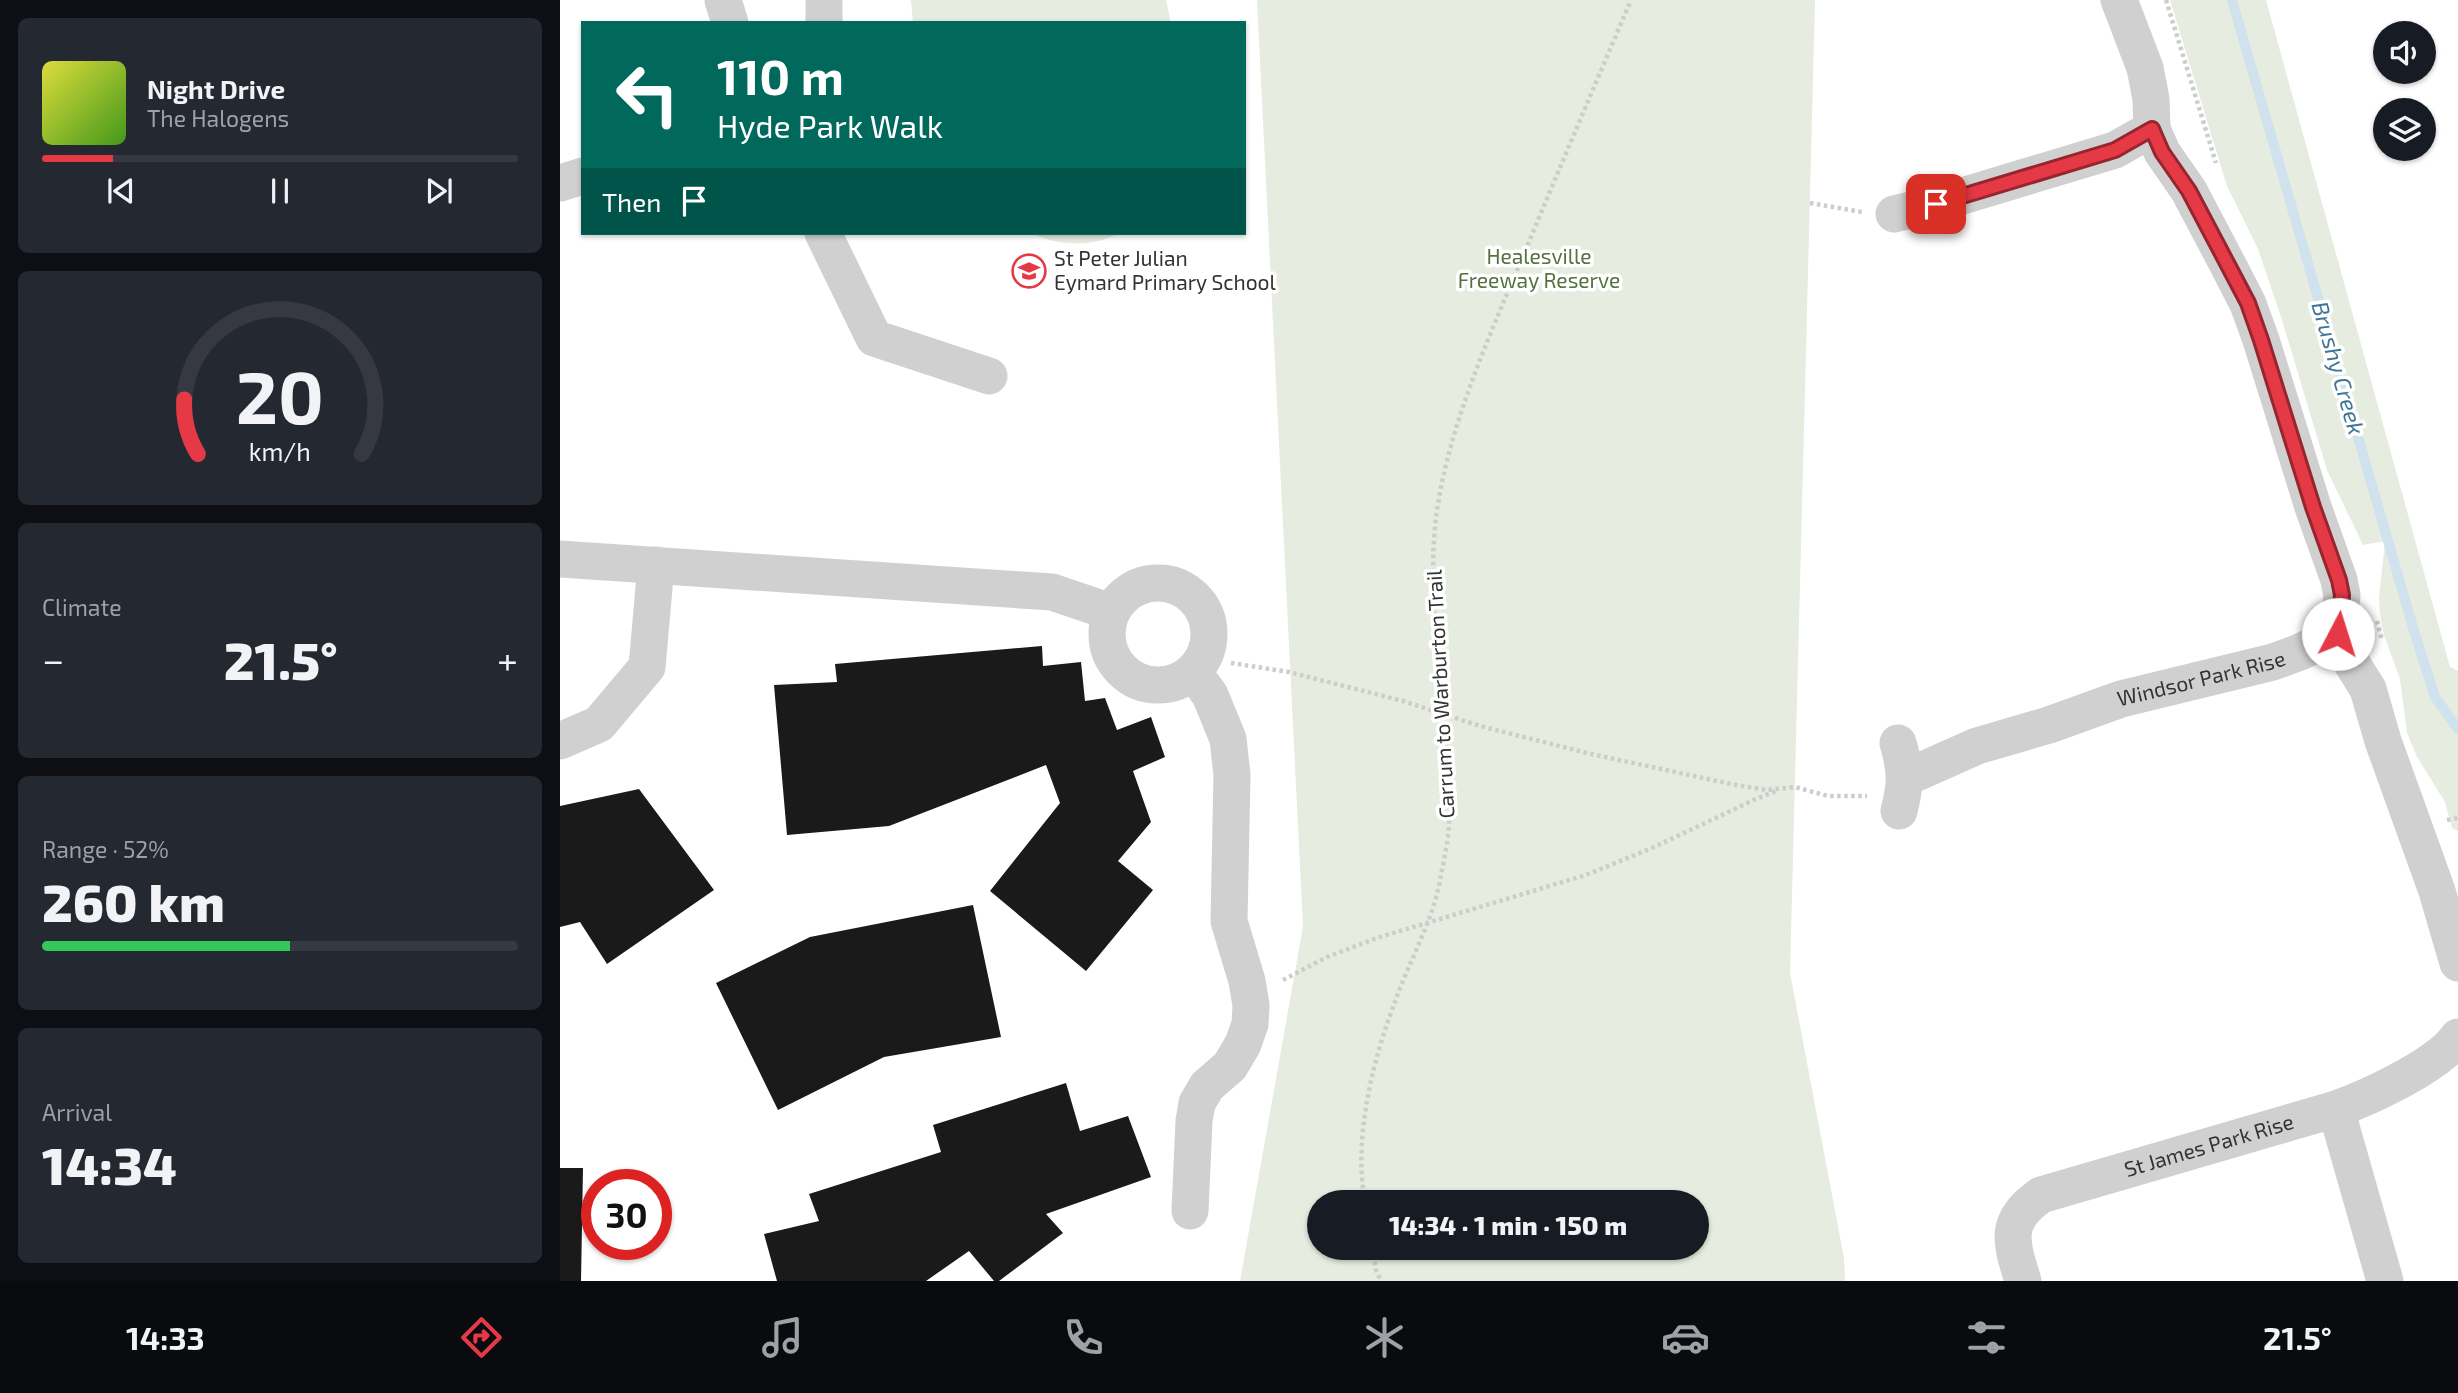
<!DOCTYPE html>
<meta charset="utf-8">
<style>
body{margin:0;font-family:"Exo 2",sans-serif;background:#242831;color:#f1f3f6;height:100vh;display:flex;flex-direction:column;font-size:26px;white-space:nowrap}
*{box-sizing:border-box;margin:0}
p{font-size:23px;color:#9ea1a6}
.icon{flex:none;width:38px;height:38px;fill:none;stroke:currentColor;stroke-width:2;stroke-linecap:round;stroke-linejoin:round}
.map{position:relative;flex:1;overflow:hidden}
.sheet{display:flex;flex-direction:column;gap:18px;padding:18px;background:#0d0f14;width:560px}
.sheet>*{flex:none}
.top-card{position:absolute;left:21px;top:21px;width:665px;height:214px;border-radius:0px;box-shadow:0 2px 5px #0004;background:#00695c;color:#fff;overflow:hidden}
.fabs{position:absolute;left:1813px;top:21px;display:grid;gap:14px}
.fabs a{display:grid;place-items:center;width:63px;height:63px;border-radius:50%;background:#171b24;box-shadow:0 2px 5px #0004;font-size:35px}
.speed{position:absolute;left:21px;top:1169px;display:flex;gap:14px;font-size:35px;font-weight:700;text-align:center}
.speed>*{display:grid;place-content:center;width:91px;height:91px;border-radius:50%;background:#171b24;box-shadow:0 2px 5px #0004;line-height:1}
.speed .limit{border:10px solid #d22;background:#fff;color:#111}
.pin{position:absolute;display:grid;place-items:center;width:60px;height:60px;color:#fff;margin:-30px;border-radius:14px;box-shadow:0 4px 10px #0006}
.me{position:absolute;width:77px;margin:-38px;rotate:5deg;stroke-linejoin:round;filter:drop-shadow(0 0 5px #0008)}
.turn{display:flex;align-items:center;gap:24px;height:147px;padding:0 21px;font-size:32px}
.turn .icon{width:91px;height:91px;stroke-width:2.5}
.turn b{display:block;font-size:49px;line-height:60px}
.then{display:flex;align-items:center;height:66px;padding:0 21px;background:#0003;gap:14px;font-size:26px}
.big{font-size:52px;font-weight:800;line-height:1.1}
.sheet .tile{flex:1;display:flex;flex-direction:column;justify-content:center;gap:10px;min-width:0;padding:0 24px;border-radius:10px;background:#242831}
.sheet .dial{align-items:center;gap:0}
.dial svg{height:182px;overflow:visible;fill:none;stroke:#363941;stroke-width:7;stroke-linecap:round;text-anchor:middle}
.dial text{fill:#f1f3f6;stroke:none}
.song{display:flex;align-items:center;gap:21px}
.cover{width:84px;height:84px;border-radius:10px;background:linear-gradient(135deg,hsl(60 70% 55%),hsl(100 70% 35%))}
.played{height:7px;border-radius:4px;background:linear-gradient(90deg,#e63946 15%,#363941 15%)}
.keys{display:flex;justify-content:space-around;direction:ltr}
.heat{display:flex;justify-content:space-between;align-items:center;font-size:38px;direction:ltr}
.charge{height:10px;border-radius:5px;background:linear-gradient(90deg,#34c759 52%,#363941 0)}
.trip{position:absolute;left:747px;top:1190px;width:402px;height:70px;border-radius:35px;background:#171b24;box-shadow:0 2px 5px #0004;font-weight:800;line-height:70px;text-align:center}
.dock{display:flex;height:112px;justify-content:space-around;align-items:center;background:#090b0e;color:#9ea1a6}
.dock .icon{width:49px;height:49px}
.dock .current{color:#e63946}
.dock b{font-size:32px;color:#f1f3f6}
main{display:flex;flex:1;min-height:0}
.map>svg:first-child{display:block}
</style>
<main>
<section class="sheet">
<div class="tile">
<div class="song"><i class="cover"></i><div><b>Night Drive</b><p>The Halogens</p></div></div>
<div class="played"></div>
<div class="keys"><svg class="icon" aria-label="previous" viewBox="0 0 24 24"><path d="M18 5L8 12l10 7zM5 5v14"/></svg><svg class="icon" aria-label="pause" viewBox="0 0 24 24"><path d="M8 5v14M16 5v14"/></svg><svg class="icon" aria-label="next" viewBox="0 0 24 24"><path d="M6 5l10 7-10 7zM19 5v14"/></svg></div>
</div>
<div class="tile dial"><svg viewBox="0 0 100 80">
<path d="M14 69A42 42 0 1 1 86 69"/>
<path d="M14 69A42 42 0 0 1 8 45" stroke="#e63946"/>
<text x="50" y="56" font-size="32" font-weight="700">20</text>
<text x="50" y="72" font-size="11">km/h</text>
</svg></div>
<div class="tile"><p>Climate</p>
<div class="heat"><a>−</a><b class="big">21.5°</b><a>+</a></div>
</div>
<div class="tile"><p>Range · 52%</p><b class="big">260 km</b><div class="charge"></div></div>
<div class="tile"><p>Arrival</p><b class="big">14:34</b></div>
</section>
<div class="map">
<svg width="1898" height="1281" viewBox="0 0 1898 1281">
<rect width="100%" height="100%" fill="#fff"/>
<path fill="#e6ecdf" fill-rule="evenodd" d="M351,0H606L611,23H353Z
M697,0H1255L1230,973L1284,1258L1285,1281H680L743,927ZM760,1202H1138V1248H760Z
M1610,0H1706L1890,667L1898,671V831L1892,828L1885,802L1857,757L1847,733L1840,679L1824,635L1820,614L1819,598L1825,541L1803,545L1767,470L1722,320L1698,249L1667,186Z
M472,233H559C552,236 545,240 538,241C519,246 489,243 472,233Z"/>
<g fill="none" stroke-linecap="round" stroke-linejoin="round">
<path stroke="#cfe2ee" stroke-width="10" d="M1672,0L1854,631L1875,697L1898,729"/>
</g>
<path fill="#1a1a1a" d="M482,646L483,666L521,662L525,701L545,698L557,730L591,717L605,757L573,771L591,822L558,861L593,890L526,971L430,891L500,803L486,765L329,826L227,835L214,685L277,682L275,664Z
M79,789L154,890L47,964L20,922L0,927V806Z
M413,905L441,1037L324,1057L218,1110L156,983L250,937Z
M506,1083L520,1131L568,1116L591,1177L486,1214L503,1233L439,1281H434L409,1251L366,1281H217L204,1234L259,1221L249,1194L381,1152L373,1125Z
M0,1168H23L21,1281H0Z"/>
<g fill="none" stroke-linecap="round" stroke-linejoin="round">
<path stroke="#cdcdcd" stroke-width="4.5" stroke-dasharray="3.5 3.5" stroke-linecap="butt" d="M1606,0L1656,163
M1250,203L1302,212
M1817,621L1822,640
M671,663L729,672L843,701L920,726L1031,754L1176,785L1207,790L1235,787L1268,796H1307
M1887,820L1898,818
M723,980L767,957L817,938L1026,875L1092,848L1196,799L1216,791
M805,1202C793,1138 813,1059 836,999C850,960 872,922 880,881C883,863 888,844 889,825C892,722 864,620 876,518C887,431 927,341 961,261C997,174 1034,87 1071,0
M812,1248L816,1270L821,1281"/>
<g stroke="#d0d0d0" stroke-width="37">
<path d="M163,0L170,23"/>
<path d="M264,23V0"/>
<path d="M0,183L23,176"/>
<path d="M1334,214L1376,204L1555,150L1592,129L1591,99L1585,68L1559,0"/>
<path d="M263,233L314,338L429,376"/>
<path d="M0,559L492,592L551,612"/>
<circle cx="598" cy="634" r="51"/>
<path d="M1778,634L1783,649L1808,689L1823,741L1877,891L1898,963"/>
<path d="M0,741L39,724L87,667L96,565"/>
<path d="M1338,743C1346,770 1346,784 1339,811"/>
<path id="s1" d="M1345,778L1417,746L1489,725L1561,699L1713,662L1740,652L1778,634L1782,595L1779,580L1753,507L1701,340L1688,304L1668,265L1629,191L1602,152L1592,129"/>
<path d="M1776,1109L1825,1281"/>
<path d="M630,1211L634,1121L637,1103L647,1086L670,1066L683,1044L690,1024L691,1005L687,981L669,921L672,775L668,739L650,695L633,672"/>
<path id="s2" d="M1463,1281C1451,1242 1443,1221 1481,1195L1776,1109C1808,1098 1879,1065 1898,1037"/>
</g>
</g>
<g fill="none" stroke-linecap="round" stroke-linejoin="round">
<defs>
<path id="route" d="M1376,204L1555,150L1592,129L1602,152L1629,191L1668,265L1688,303L1701,340L1753,507L1779,580L1782,595L1778,634"/>
</defs>
<use href="#route" stroke="#96252e" stroke-width="18"/>
<use href="#route" stroke="#e63946" stroke-width="12"/>
</g>
<defs>
<symbol id="school-ring" viewBox="-11 -11 22 22"><circle r="9.5" fill="#fff" stroke="#e63946" stroke-width="1.5"/><path d="M0-5L7-2L0 1L-7-2ZM-4 1L0 2.5L4 1V4Q0 6-4 4Z" fill="#e63946"/></symbol>
</defs>
<g fill-rule="evenodd">
<use href="#school-ring" x="450" y="252" width="38" height="38"/>
</g>
<g text-anchor="middle" stroke-width="7" stroke-linejoin="round" paint-order="stroke">
<g font-size="21" fill="#56703f" stroke="#fff">
<text x="979" y="264">Healesville<tspan x="979" dy="24">Freeway Reserve</tspan></text>
</g>
<g font-size="21" fill="#333" stroke="#fff" text-anchor="start">
<text x="494" y="266">St Peter Julian<tspan x="494" dy="24">Eymard Primary School</tspan></text>
</g>
<g font-size="21" fill="#333" stroke="#fff">
<text dy="7" stroke="none"><textPath href="#s1" startOffset="313">Windsor Park Rise</textPath></text>
<text transform="translate(881 694) rotate(-93)" y="7">Carrum to Warburton Trail</text>
<text dy="7" stroke="none"><textPath href="#s2" startOffset="273">St James Park Rise</textPath></text>
</g>
<g font-size="23" font-style="italic" fill="#3f7597" stroke="#fff">
<text transform="translate(1778 368) rotate(74)" y="8">Brushy Creek</text>
</g>
</g>
</svg>
<div class="fabs">
<a><svg class="icon" aria-label="sound" viewBox="0 0 24 24"><path d="M4 9h4l5-4v14l-5-4H4zM17 9q2 3 0 6"/></svg></a>
<a><svg class="icon" aria-label="layers" viewBox="0 0 24 24"><path d="M12 4l9 5-9 5-9-5zM3 14l9 5 9-5"/></svg></a>
</div>
<div class="speed"><div class="limit">30</div></div>
<div class="pin" style="left:1376px;top:204px;background:#d93025"><svg class="icon" aria-label="arrive" viewBox="0 0 24 24"><path d="M6 21V4h12l-3 4 3 4H6"/></svg></div>
<svg class="me" style="left:1778px;top:634px" viewBox="-20 -20 40 40"><circle r="19" fill="#fff"/><path d="M0-13L10 11 0 6-10 11z" fill="#e63946"/></svg>
<div class="trip">14:34 · 1 min · 150 m</div>
<div class="top-card">
<div class="turn"><svg class="icon" aria-label="left" viewBox="0 0 24 24"><path d="M17 20v-9H6M10 6l-5 5 5 5"/></svg><div><b>110 m</b>Hyde Park Walk</div></div>
<div class="then">Then<svg class="icon" aria-label="arrive" viewBox="0 0 24 24"><path d="M6 21V4h12l-3 4 3 4H6"/></svg></div>
</div>
</div>
</main>
<nav class="dock">
<b>14:33</b>
<svg class="icon current" aria-label="directions" viewBox="0 0 24 24"><path d="M12 3l9 9-9 9-9-9zM9 14v-3h6M13 9l2 2-2 2"/></svg>
<svg class="icon" aria-label="music" viewBox="0 0 24 24"><path d="M9 18V5l10-2v13"/><circle cx="6" cy="18" r="3"/><circle cx="16" cy="16" r="3"/></svg>
<svg class="icon" aria-label="phone" viewBox="0 0 24 24"><path d="M5 4h4l2 5-3 2q2 4 5 5l2-3 5 2v4C11 20 4 13 5 4z"/></svg>
<svg class="icon" aria-label="climate" viewBox="0 0 24 24"><path d="M12 3v18M4 7l16 10M4 17L20 7"/></svg>
<svg class="icon" aria-label="car" viewBox="0 0 24 24"><path d="M5 17H2v-5l4-1 3-4h7l3 4 3 1v5h-3M9 17h6M6 11h13"/><circle cx="7" cy="17" r="2"/><circle cx="17" cy="17" r="2"/></svg>
<svg class="icon" aria-label="filters" viewBox="0 0 24 24"><path d="M4 7h16M4 17h16"/><circle cx="9" cy="7" r="2"/><circle cx="15" cy="17" r="2"/></svg>
<b>21.5°</b>
</nav>
